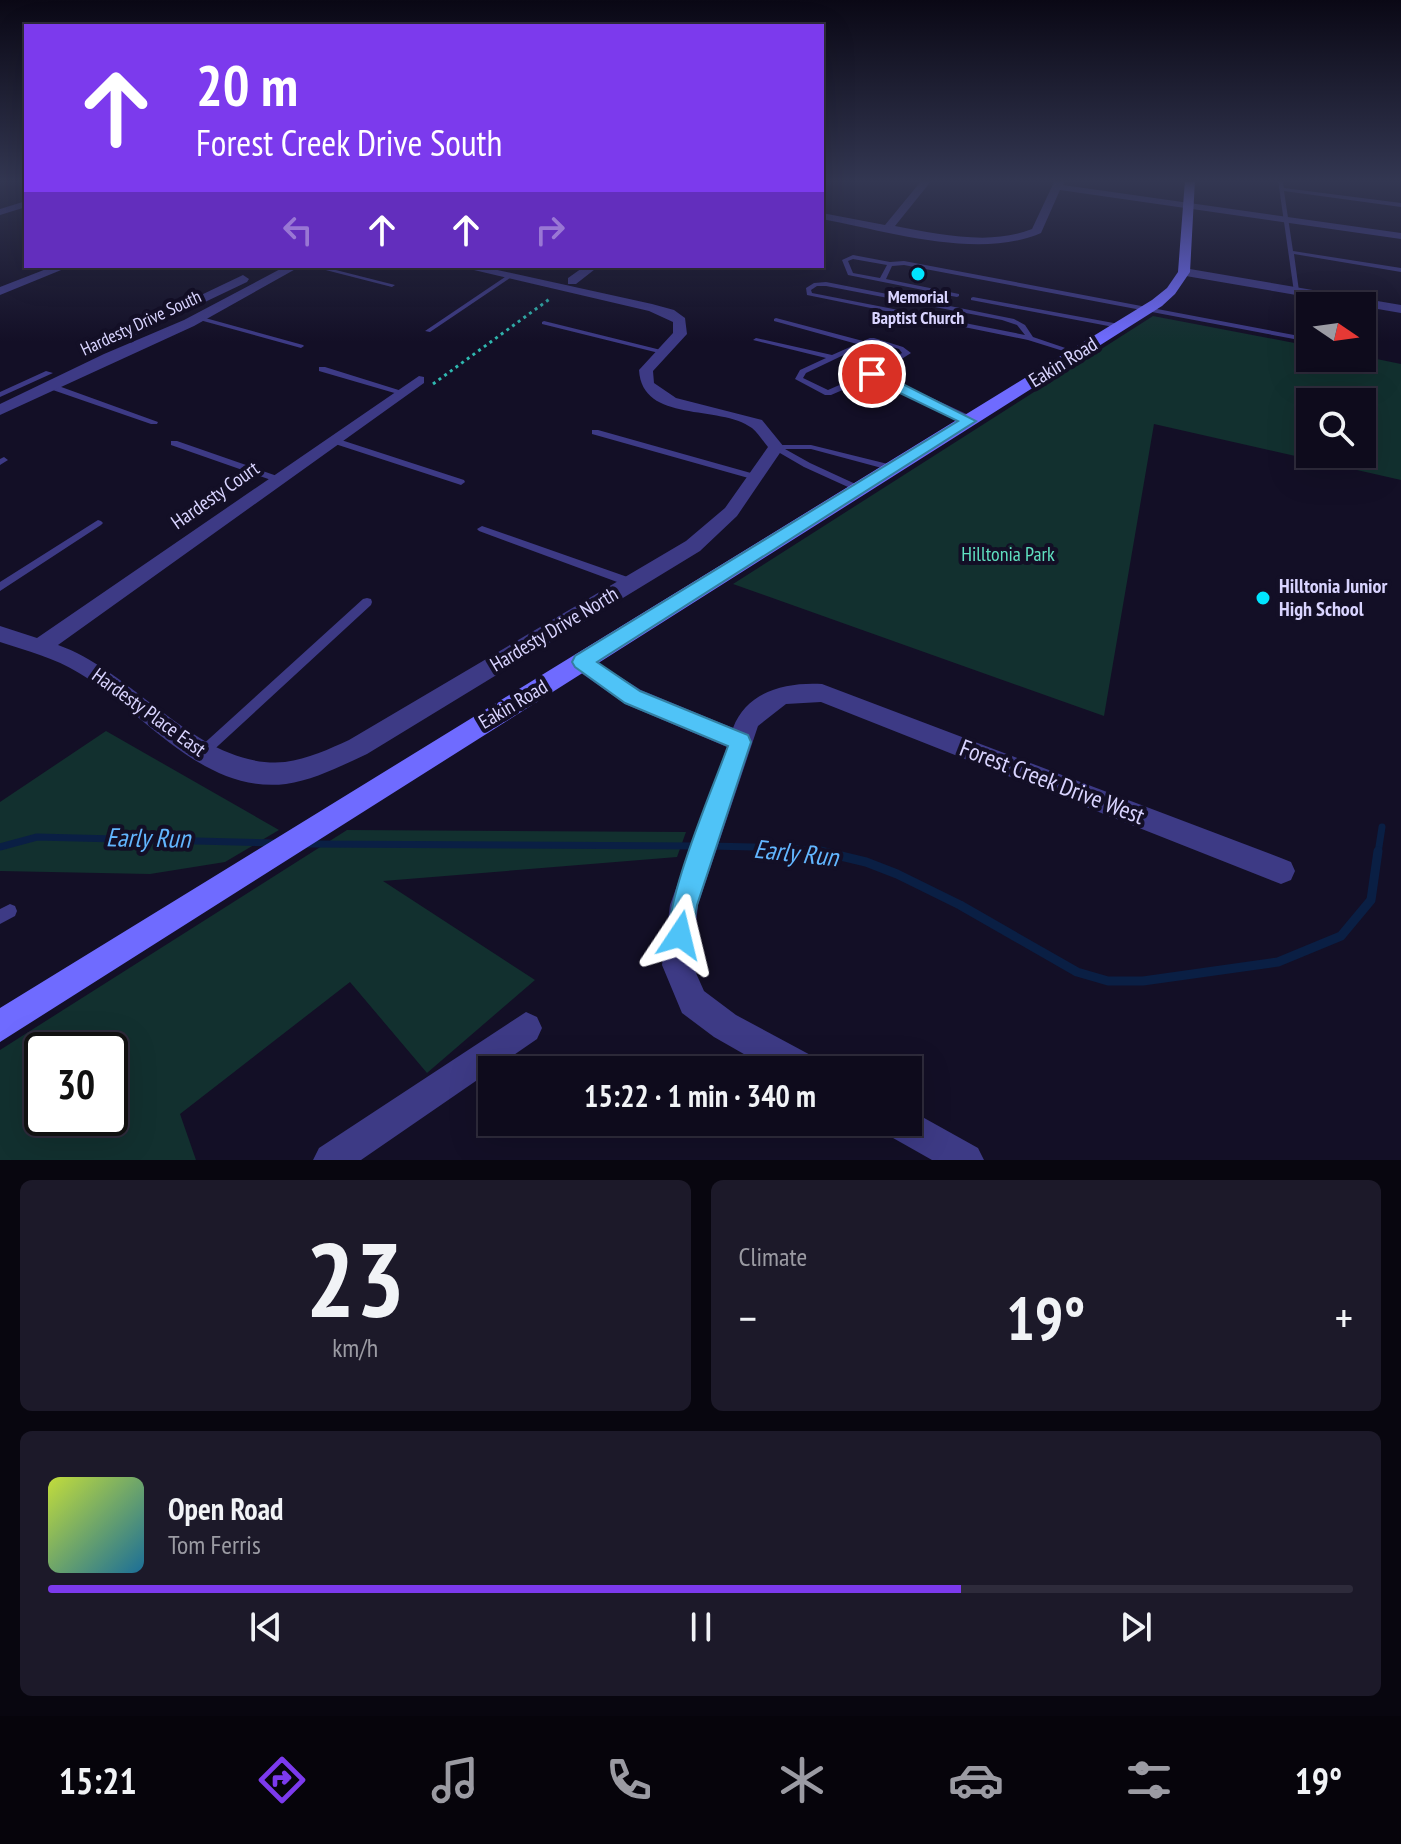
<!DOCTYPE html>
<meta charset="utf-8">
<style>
body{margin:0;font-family:"PT Sans Narrow",sans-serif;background:#1c1929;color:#f1f3f6;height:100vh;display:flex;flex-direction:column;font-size:30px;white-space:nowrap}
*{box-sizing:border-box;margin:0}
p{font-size:26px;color:#9b9ba3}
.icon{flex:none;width:44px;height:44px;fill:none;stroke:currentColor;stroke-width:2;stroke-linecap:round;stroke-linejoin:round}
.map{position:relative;height:1160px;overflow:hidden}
.details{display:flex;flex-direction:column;gap:20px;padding:20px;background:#08060f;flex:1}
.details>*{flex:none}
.guide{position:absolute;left:24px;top:24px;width:800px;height:244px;border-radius:0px;box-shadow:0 8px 32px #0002,0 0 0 2px #2e2b3b;background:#7c3aed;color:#fff;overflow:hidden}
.needle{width:52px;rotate:103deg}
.buttons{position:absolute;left:1296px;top:292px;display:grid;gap:16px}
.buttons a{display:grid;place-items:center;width:80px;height:80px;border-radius:0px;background:#0e0b1c;box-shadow:0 8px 32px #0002,0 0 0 2px #2e2b3b;font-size:40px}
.speed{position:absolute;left:24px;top:1032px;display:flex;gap:16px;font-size:40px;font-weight:700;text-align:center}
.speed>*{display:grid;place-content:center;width:104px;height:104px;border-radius:50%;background:#0e0b1c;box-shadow:0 8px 32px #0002,0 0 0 2px #2e2b3b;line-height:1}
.speed .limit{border:4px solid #111;border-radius:12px;background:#fff;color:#111}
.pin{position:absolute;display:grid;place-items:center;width:68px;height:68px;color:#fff;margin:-34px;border:4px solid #fff;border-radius:50%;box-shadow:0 2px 8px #0007}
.me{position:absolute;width:88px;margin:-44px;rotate:10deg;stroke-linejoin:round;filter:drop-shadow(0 0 6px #0008)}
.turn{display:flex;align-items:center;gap:28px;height:168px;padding:0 40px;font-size:36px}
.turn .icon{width:104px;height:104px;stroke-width:2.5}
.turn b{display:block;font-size:56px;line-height:68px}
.lanes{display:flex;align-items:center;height:76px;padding:0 40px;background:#0003;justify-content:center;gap:40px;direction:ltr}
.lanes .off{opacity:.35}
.big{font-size:60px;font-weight:700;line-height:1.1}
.details .widget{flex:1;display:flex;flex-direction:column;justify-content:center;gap:12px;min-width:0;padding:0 28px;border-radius:12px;background:#1c1929}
.details .dial{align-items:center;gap:0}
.dial b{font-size:104px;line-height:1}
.song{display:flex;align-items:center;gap:24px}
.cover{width:96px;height:96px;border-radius:12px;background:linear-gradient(135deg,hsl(70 70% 55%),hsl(200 70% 35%))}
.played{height:8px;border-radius:4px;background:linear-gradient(90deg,#7c3aed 70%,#2e2b3b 70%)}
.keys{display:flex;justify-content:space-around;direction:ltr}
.heat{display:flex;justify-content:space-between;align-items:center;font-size:44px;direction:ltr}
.details .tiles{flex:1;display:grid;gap:20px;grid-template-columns:1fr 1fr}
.widget:last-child{grid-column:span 2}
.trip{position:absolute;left:478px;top:1056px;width:444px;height:80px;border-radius:0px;background:#0e0b1c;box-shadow:0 8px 32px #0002,0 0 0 2px #2e2b3b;font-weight:700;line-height:80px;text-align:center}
.tabs{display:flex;height:128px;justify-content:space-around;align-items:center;background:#06040b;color:#9b9ba3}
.tabs .icon{width:56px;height:56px}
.tabs .selected{color:#7c3aed}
.tabs b{font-size:36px;color:#f1f3f6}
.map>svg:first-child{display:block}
</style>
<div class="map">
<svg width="1401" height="1160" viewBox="0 0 1401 1160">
<rect width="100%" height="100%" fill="#130f26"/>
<path fill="#12302f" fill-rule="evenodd" d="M1153,316L1310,346V358L1362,356L1401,364V480L1154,424L1104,716L733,584ZM1362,402V454H1310V402Z
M106,731L279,830L225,862L150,874L0,871V802Z
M347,830L686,832L677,857L383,881L535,980L427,1073L350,982L180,1114L196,1160H0V1050ZM42,1050H110V1118H42Z"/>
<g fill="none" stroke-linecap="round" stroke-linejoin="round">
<path stroke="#0a1f44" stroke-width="7" d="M306,844L698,846
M710,846L790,848L832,853
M0,847L37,837L275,843
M1378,853L1382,827"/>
<path stroke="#0a1f44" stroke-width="9" d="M820,851L866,862L897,874L960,905L1077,972L1108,981H1143L1278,962L1341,936L1371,900L1378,851"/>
<path stroke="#2fb8b0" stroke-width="3" stroke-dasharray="3 4" stroke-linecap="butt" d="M433,384L551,298"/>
<path fill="#3d3a85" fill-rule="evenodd" d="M1278,180H1282L1284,188L1401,203V207L1284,191L1293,251L1401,268V272L1294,254L1299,291L1294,292Z
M853,255L890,262L904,261L1310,338V342L904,265L892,266L886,279L959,294V296L957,297L929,292L935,303L1014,319L1025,325L1033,337L1080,353L1076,355L1028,340L807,295L806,288L814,283L826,282L928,302L923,290L848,275L842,260ZM853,259L887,265L880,278L853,273L848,261ZM817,286H826L1002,320L1017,325L1025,335L812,293L811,290Z
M310,266H320L395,285L392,287Z
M508,275L513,276L430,332L425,331Z
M973,297L1119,324L1122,326L1119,328L971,300V298Z
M198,316L303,345L304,346L301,348L196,319V317Z
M776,318L863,341L870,338H874L903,347L911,353L875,376L831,395H825L795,379L800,370L826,358L753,340L756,338L832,355L857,344L774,321V319ZM873,341L899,349L902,353L869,372L828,390L803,378L806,373Z
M544,321L665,351L667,352L663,354L542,324V322Z
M319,367H325L405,392L401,394H398L319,371Z
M46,371L53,373L0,397V392Z
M47,384H53L158,422L157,424H151L47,388Z
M592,430H598L758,475L759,477L758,479H752L592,434Z
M329,438H335L464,480L465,482L461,485L458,484L329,442Z
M171,441H177L280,477L281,479L280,481H274L171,445Z
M773,445H811L896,466L897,468L893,471L811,449H785L810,463L862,487L863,489L862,491L859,492L804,467L773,449Z
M4,457L8,460L0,465V459Z
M98,520L101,521L103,523L101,525L0,591V582Z
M482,526L636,580L637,583L636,586H628L479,531L477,529Z
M367,598L371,599L372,602L371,605L207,756L203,757L199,756L197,752L199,748L363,599Z
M10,904L15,906L17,911L15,916L0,924V909Z"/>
<path fill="#3d3a85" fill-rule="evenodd" d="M922,180H932L895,226C938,234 991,246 1032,229L1055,180H1065L1063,185L1401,233V239L1060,190L1041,233C978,260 887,231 822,219V213L885,225Z
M26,201V207L0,215V209Z
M54,266H71L0,295V287Z
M286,266H301L194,326L0,415V404L104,354L184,320Z
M457,266H479L652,304L674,310L685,318L687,334L653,371L654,383L676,398L762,420L784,447L737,516L700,551L367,754C341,766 314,780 286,784C202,794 144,712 79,673C55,658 27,651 0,642V626L37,638L419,376L424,377V383L58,645C135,672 200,770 285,762C308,759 329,749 349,740L686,541L725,508L768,447C763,441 758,433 752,428C720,404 642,424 639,370L673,333V322L649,311Z
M585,266H599L576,284H568V278Z
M1184,268L1401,305V313L1180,275V269Z
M243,275L249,279L247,282L125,340L113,337Z
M872,370L975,418L977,421L969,426L963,424L867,377V371Z
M582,653L641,690L733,728C747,691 786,682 822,684L1281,858L1291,862L1295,871L1291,880L1281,884L821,702L786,704L758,726L698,905L692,964L704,991L736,1015L816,1058L820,1070H772L714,1037L682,1013L662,965L670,905L727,747L625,704L574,668L571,662L574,656Z
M526,1012L537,1017L542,1028L537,1039L361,1160H313L319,1148Z
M908,1109L978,1148L984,1160H932L886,1134L881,1122H908Z"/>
<path fill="#6f6bff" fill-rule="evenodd" d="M1185,180H1195L1190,272L1175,294L1162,306L0,1042V1008L1152,300L1167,288L1178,272Z"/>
</g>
<linearGradient id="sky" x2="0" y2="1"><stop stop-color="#0a0815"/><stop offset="0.53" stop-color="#333752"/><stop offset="1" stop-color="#333752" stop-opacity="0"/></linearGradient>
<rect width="1401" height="342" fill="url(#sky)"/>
<path fill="#4fc3f7" stroke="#337fa1" stroke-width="2" d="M867,371H877L976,421L597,662L640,691L748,735L751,742L697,905L690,945L680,948L671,945C658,914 715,783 728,746L625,703L575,667L572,662L575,656L958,421L867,377Z"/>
<g fill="#00e5ff" stroke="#130f26" stroke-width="3">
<circle cx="918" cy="274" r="8"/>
<circle cx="1263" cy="598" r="8"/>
</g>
<g text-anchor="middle" stroke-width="8" stroke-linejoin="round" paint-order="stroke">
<g font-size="18" font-weight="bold" fill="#d9d4ff" stroke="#130f26">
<text x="918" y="303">Memorial<tspan x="918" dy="21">Baptist Church</tspan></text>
</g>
<g font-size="18" fill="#d9d4ff" stroke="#130f26">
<text transform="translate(141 323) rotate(-25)" y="6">Hardesty Drive South</text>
</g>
<g font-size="20" fill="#d9d4ff" stroke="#130f26">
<text transform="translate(1063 362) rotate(-32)" y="7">Eakin Road</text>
<text transform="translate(215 495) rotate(-35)" y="7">Hardesty Court</text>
<text transform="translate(554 629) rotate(-31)" y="7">Hardesty Drive North</text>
<text transform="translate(513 704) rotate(-31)" y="7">Eakin Road</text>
<text transform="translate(149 712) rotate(36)" y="7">Hardesty Place East</text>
</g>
<g font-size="20" fill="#5fe0c0" stroke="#130f26">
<text x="1008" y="561">Hilltonia Park</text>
</g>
<g font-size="20" font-weight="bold" fill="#d9d4ff" stroke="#130f26" text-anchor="start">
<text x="1279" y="593">Hilltonia Junior<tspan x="1279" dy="23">High School</tspan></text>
</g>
<g font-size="24" fill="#d9d4ff" stroke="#130f26">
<text transform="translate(1052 782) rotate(21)" y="8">Forest Creek Drive West</text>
</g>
<g font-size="26" font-style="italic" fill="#62b6ff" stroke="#130f26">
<text transform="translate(148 838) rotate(1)" y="9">Early Run</text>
<text transform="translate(796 853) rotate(6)" y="9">Early Run</text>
</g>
</g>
</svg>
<div class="buttons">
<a><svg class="needle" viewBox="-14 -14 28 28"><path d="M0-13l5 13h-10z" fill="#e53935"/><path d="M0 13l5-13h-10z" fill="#9b9ba3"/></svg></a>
<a><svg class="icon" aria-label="search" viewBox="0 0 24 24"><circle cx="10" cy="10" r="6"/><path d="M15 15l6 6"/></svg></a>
</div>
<div class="speed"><div class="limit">30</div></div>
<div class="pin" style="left:872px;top:374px;background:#d93025"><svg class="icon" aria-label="arrive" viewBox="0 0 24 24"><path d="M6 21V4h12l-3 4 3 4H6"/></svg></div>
<svg class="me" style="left:680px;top:935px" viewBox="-20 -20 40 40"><path d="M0-17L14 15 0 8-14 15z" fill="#4fc3f7" stroke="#fff" stroke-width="4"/></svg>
<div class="trip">15:22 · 1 min · 340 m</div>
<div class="guide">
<div class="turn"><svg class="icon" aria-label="ahead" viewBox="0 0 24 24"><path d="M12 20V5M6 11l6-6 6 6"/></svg><div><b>20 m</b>Forest Creek Drive South</div></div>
<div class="lanes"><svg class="icon off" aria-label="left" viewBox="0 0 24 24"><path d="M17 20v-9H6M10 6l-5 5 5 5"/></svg><svg class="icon" aria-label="ahead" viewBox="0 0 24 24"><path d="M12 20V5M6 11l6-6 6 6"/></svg><svg class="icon" aria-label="ahead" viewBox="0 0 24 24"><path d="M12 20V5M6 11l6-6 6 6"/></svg><svg class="icon off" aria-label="right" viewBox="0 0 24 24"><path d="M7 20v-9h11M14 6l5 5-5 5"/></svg></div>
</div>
</div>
<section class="details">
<div class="tiles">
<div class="widget dial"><b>23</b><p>km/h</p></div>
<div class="widget"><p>Climate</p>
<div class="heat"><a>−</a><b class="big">19°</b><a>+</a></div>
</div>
<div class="widget">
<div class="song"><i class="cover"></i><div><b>Open Road</b><p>Tom Ferris</p></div></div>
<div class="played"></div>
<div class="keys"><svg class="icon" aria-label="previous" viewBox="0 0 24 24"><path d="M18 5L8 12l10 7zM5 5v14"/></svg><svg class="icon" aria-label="pause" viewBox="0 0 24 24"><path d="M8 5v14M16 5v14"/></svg><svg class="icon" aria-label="next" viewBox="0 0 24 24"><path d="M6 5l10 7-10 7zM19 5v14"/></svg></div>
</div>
</div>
</section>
<nav class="tabs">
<b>15:21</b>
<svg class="icon selected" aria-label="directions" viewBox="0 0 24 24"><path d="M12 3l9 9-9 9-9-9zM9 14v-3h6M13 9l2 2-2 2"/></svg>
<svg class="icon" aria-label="music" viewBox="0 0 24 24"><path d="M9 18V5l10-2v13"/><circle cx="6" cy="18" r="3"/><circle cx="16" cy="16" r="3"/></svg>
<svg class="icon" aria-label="phone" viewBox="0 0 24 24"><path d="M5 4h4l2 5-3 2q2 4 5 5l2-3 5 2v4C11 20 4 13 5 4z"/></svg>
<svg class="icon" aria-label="climate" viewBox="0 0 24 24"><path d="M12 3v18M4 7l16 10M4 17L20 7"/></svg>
<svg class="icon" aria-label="car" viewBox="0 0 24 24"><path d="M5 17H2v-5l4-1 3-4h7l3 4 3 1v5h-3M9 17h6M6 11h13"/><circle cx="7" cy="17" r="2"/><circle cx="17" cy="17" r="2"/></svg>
<svg class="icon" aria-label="filters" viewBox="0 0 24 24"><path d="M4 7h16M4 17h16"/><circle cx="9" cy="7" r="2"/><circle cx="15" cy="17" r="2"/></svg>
<b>19°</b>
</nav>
